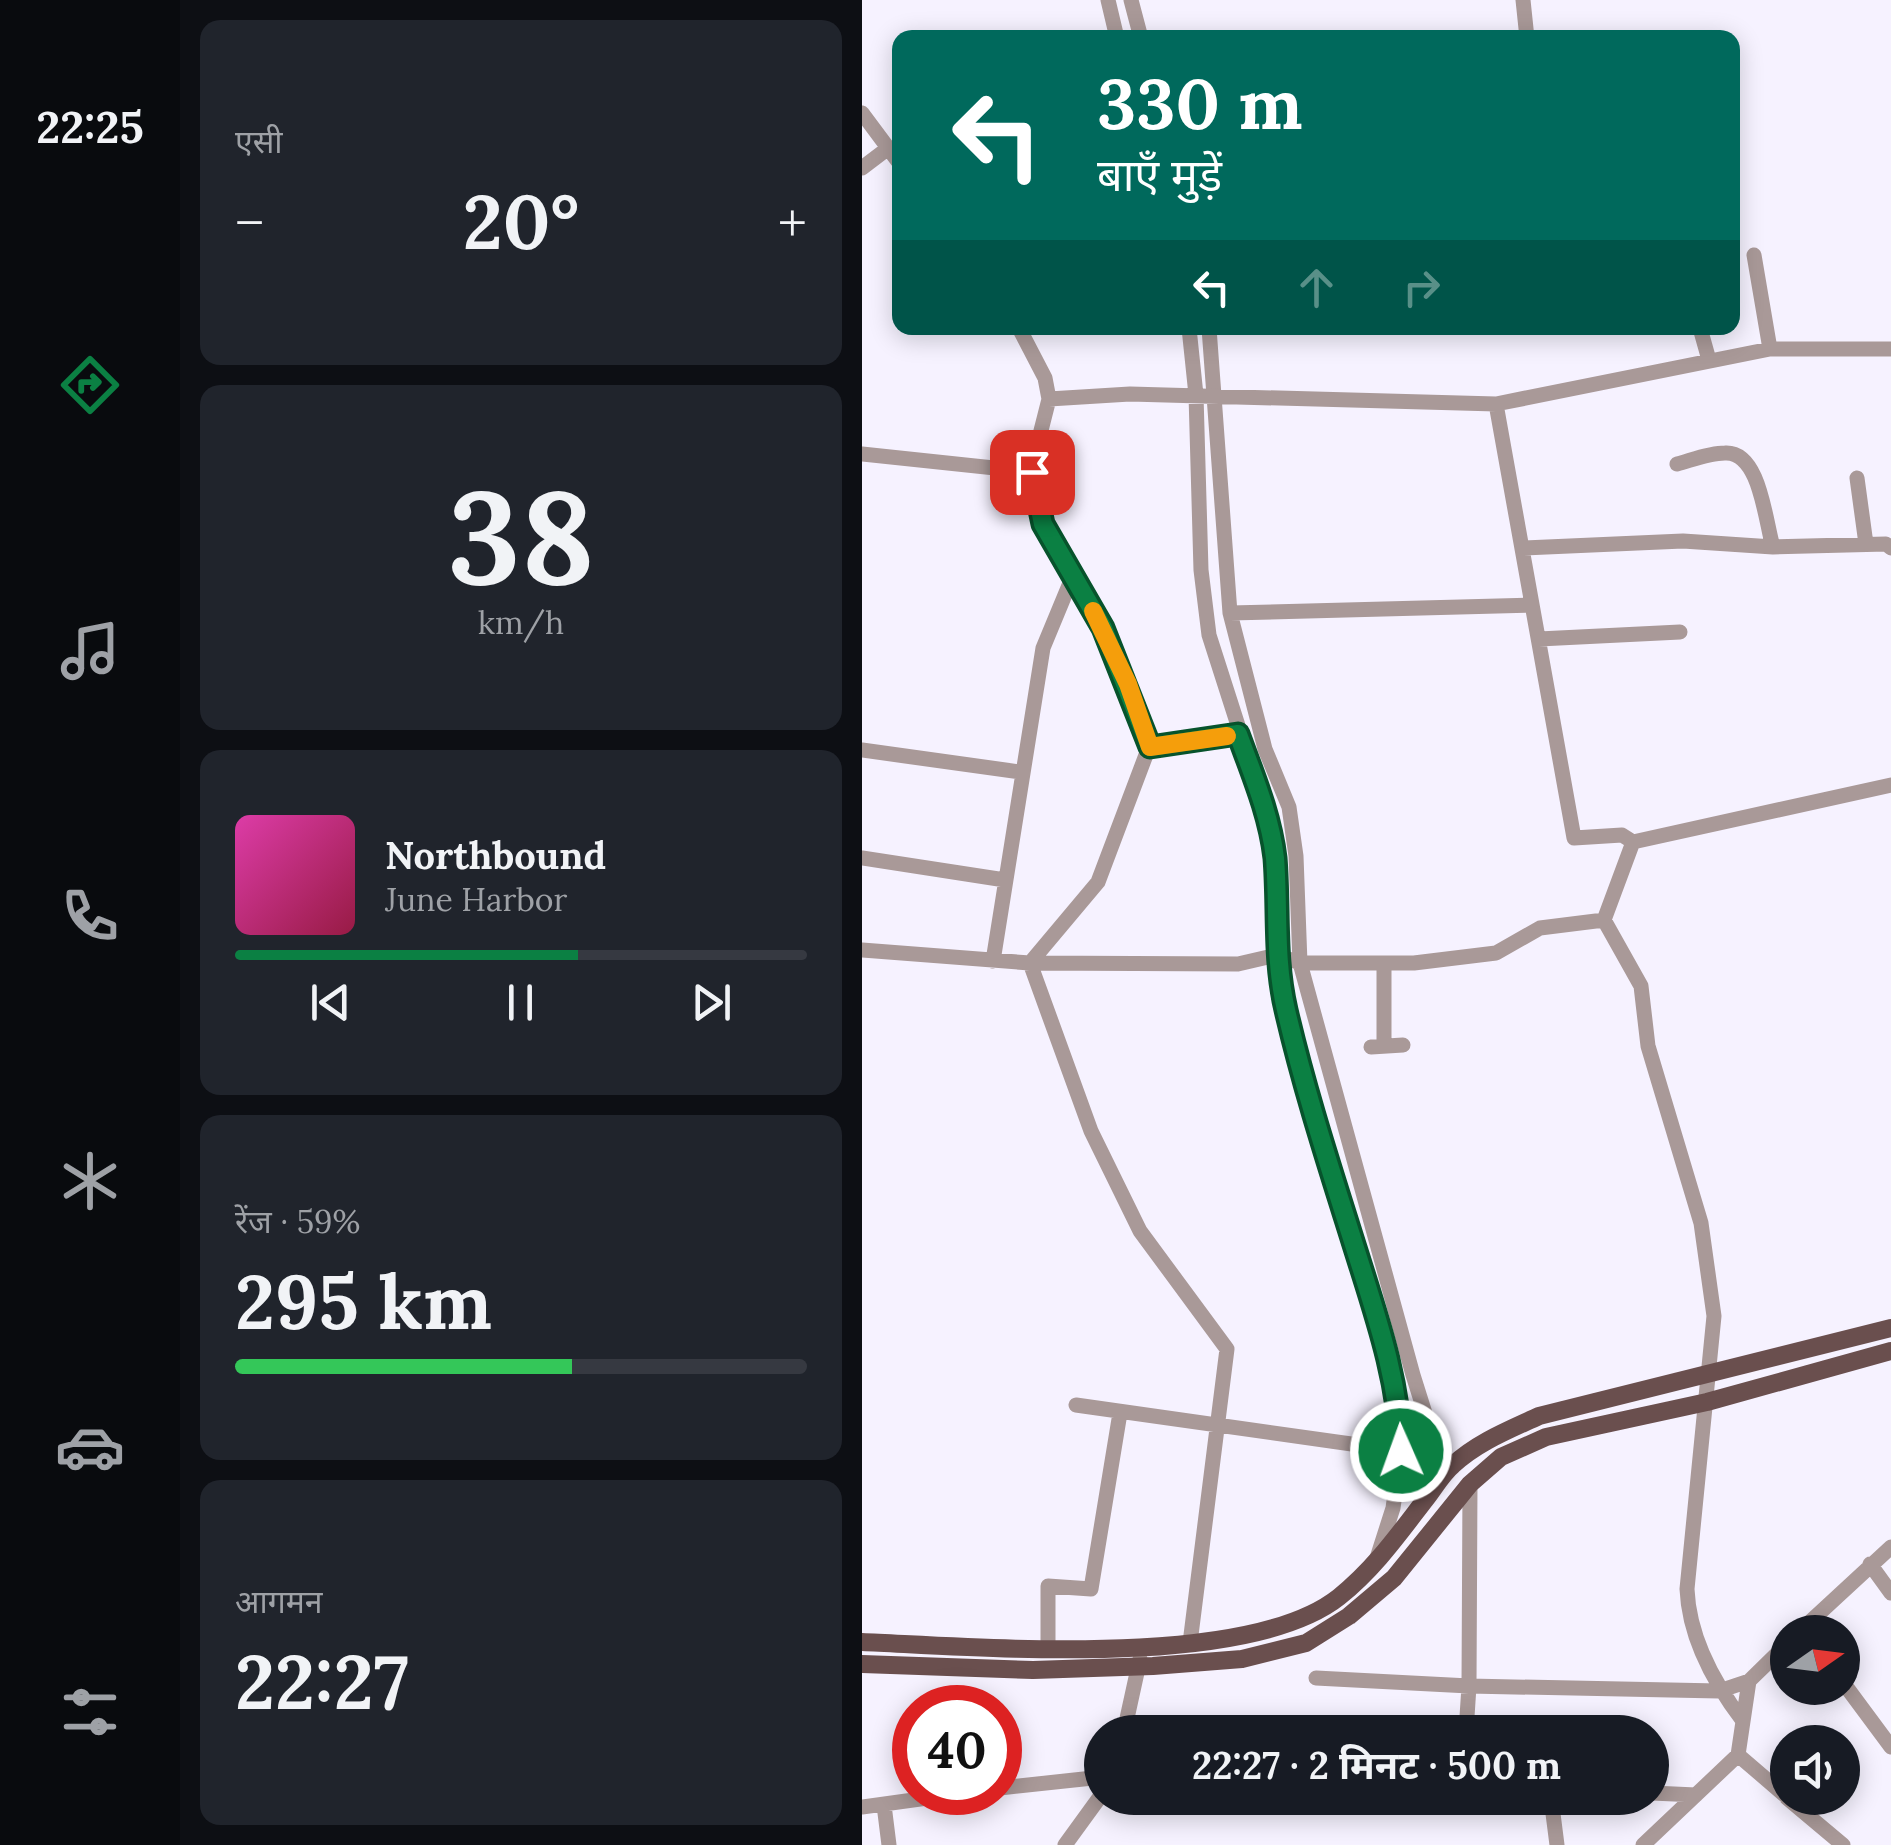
<!DOCTYPE html>
<html lang="hi">
<meta charset="utf-8">
<style>
body{margin:0;font-family:Lora,"Noto Sans Devanagari",serif;background:#20242c;color:#f1f3f6;height:100vh;display:flex;flex-direction:column;font-size:38px;white-space:nowrap}
*{box-sizing:border-box;margin:0}
p{font-size:32px;color:#9ea1a6}
.icon{flex:none;width:55px;height:55px;fill:none;stroke:currentColor;stroke-width:2;stroke-linecap:round;stroke-linejoin:round}
.map{position:relative;flex:1;overflow:hidden}
.sheet{display:flex;flex-direction:column;gap:20px;padding:20px;background:#0d0f14;width:682px}
.sheet>*{flex:none}
.top-card{position:absolute;left:30px;top:30px;width:848px;height:305px;border-radius:20px;box-shadow:0 5px 25px #0003;background:#00695c;color:#fff;overflow:hidden}
.needle{width:65px;rotate:76deg}
.fabs{position:absolute;left:908px;top:1615px;display:grid;gap:20px}
.fabs a{display:grid;place-items:center;width:90px;height:90px;border-radius:50%;background:#171b24;box-shadow:0 5px 25px #0003;font-size:50px}
.speed{position:absolute;left:30px;top:1685px;display:flex;gap:20px;font-size:50px;font-weight:700;text-align:center}
.speed>*{display:grid;place-content:center;width:130px;height:130px;border-radius:50%;background:#171b24;box-shadow:0 5px 25px #0003;line-height:1}
.speed .limit{border:15px solid #d22;background:#fff;color:#111}
.pin{position:absolute;display:grid;place-items:center;width:85px;height:85px;color:#fff;margin:-42px;border-radius:20px;box-shadow:0 5px 15px #0006}
.me{position:absolute;width:110px;margin:-55px;rotate:358deg;stroke-linejoin:round;filter:drop-shadow(0 0 8px #0008)}
.turn{display:flex;align-items:center;gap:35px;height:210px;padding:0 40px;font-size:45px}
.turn .icon{width:130px;height:130px;stroke-width:2.5}
.turn b{display:block;font-size:70px;line-height:85px}
.lanes{display:flex;align-items:center;height:95px;padding:0 40px;background:#0003;justify-content:center;gap:50px;direction:ltr}
.lanes .off{opacity:.35}
.big{font-size:75px;font-weight:700;line-height:1.1}
.sheet .widget{flex:1;display:flex;flex-direction:column;justify-content:center;gap:15px;min-width:0;padding:0 35px;border-radius:20px;background:#20242c}
.sheet .dial{align-items:center;gap:0}
.dial b{font-size:130px;line-height:1}
.song{display:flex;align-items:center;gap:30px}
.cover{width:120px;height:120px;border-radius:15px;background:linear-gradient(135deg,hsl(320 70% 55%),hsl(340 70% 35%))}
.played{height:10px;border-radius:5px;background:linear-gradient(90deg,#0b8043 60%,#363941 60%)}
.keys{display:flex;justify-content:space-around;direction:ltr}
.heat{display:flex;justify-content:space-between;align-items:center;font-size:55px;direction:ltr}
.charge{height:15px;border-radius:8px;background:linear-gradient(90deg,#34c759 59%,#363941 0)}
.trip{position:absolute;left:222px;top:1715px;width:585px;height:100px;border-radius:50px;background:#171b24;box-shadow:0 5px 25px #0003;font-weight:700;line-height:100px;text-align:center}
main{display:flex;flex:1;min-height:0}
.menu{display:flex;flex-direction:column;width:180px;justify-content:space-around;align-items:center;background:#090b0e;color:#9ea1a6}
.menu .icon{width:70px;height:70px}
.menu .selected{color:#0b8043}
.menu b{font-size:45px;color:#f1f3f6}
.map>svg:first-child{display:block}
</style>
<main>
<nav class="menu">
<b>22:25</b>
<svg class="icon selected" aria-label="directions" viewBox="0 0 24 24"><path d="M12 3l9 9-9 9-9-9zM9 14v-3h6M13 9l2 2-2 2"/></svg>
<svg class="icon" aria-label="music" viewBox="0 0 24 24"><path d="M9 18V5l10-2v13"/><circle cx="6" cy="18" r="3"/><circle cx="16" cy="16" r="3"/></svg>
<svg class="icon" aria-label="phone" viewBox="0 0 24 24"><path d="M5 4h4l2 5-3 2q2 4 5 5l2-3 5 2v4C11 20 4 13 5 4z"/></svg>
<svg class="icon" aria-label="climate" viewBox="0 0 24 24"><path d="M12 3v18M4 7l16 10M4 17L20 7"/></svg>
<svg class="icon" aria-label="car" viewBox="0 0 24 24"><path d="M5 17H2v-5l4-1 3-4h7l3 4 3 1v5h-3M9 17h6M6 11h13"/><circle cx="7" cy="17" r="2"/><circle cx="17" cy="17" r="2"/></svg>
<svg class="icon" aria-label="filters" viewBox="0 0 24 24"><path d="M4 7h16M4 17h16"/><circle cx="9" cy="7" r="2"/><circle cx="15" cy="17" r="2"/></svg>
</nav>
<section class="sheet">
<div class="widget"><p>एसी</p>
<div class="heat"><a>−</a><b class="big">20°</b><a>+</a></div>
</div>
<div class="widget dial"><b>38</b><p>km/h</p></div>
<div class="widget">
<div class="song"><i class="cover"></i><div><b>Northbound</b><p>June Harbor</p></div></div>
<div class="played"></div>
<div class="keys"><svg class="icon" aria-label="previous" viewBox="0 0 24 24"><path d="M18 5L8 12l10 7zM5 5v14"/></svg><svg class="icon" aria-label="pause" viewBox="0 0 24 24"><path d="M8 5v14M16 5v14"/></svg><svg class="icon" aria-label="next" viewBox="0 0 24 24"><path d="M6 5l10 7-10 7zM19 5v14"/></svg></div>
</div>
<div class="widget"><p>रेंज · 59%</p><b class="big">295 km</b><div class="charge"></div></div>
<div class="widget"><p>आगमन</p><b class="big">22:27</b></div>
</section>
<div class="map">
<svg width="1029" height="1845" viewBox="0 0 1029 1845">
<rect width="100%" height="100%" fill="#f6f2ff"/>
<g fill="none" stroke-linecap="round" stroke-linejoin="round">
<path stroke="#a99998" stroke-width="15" d="M246,0L255,38
M269,0L279,38
M661,0L665,38
M0,113L38,164
M0,168L25,149
M892,255L908,349
M157,328L183,378L187,399L170,466L171,492L181,524L241,628L287,747L236,882L168,963L229,1131L278,1231L365,1349L328,1643
M327,328L334,395L339,570L347,635L405,816L412,858L415,955L423,1007L448,1105L520,1334L538,1404L539,1451L531,1508L515,1558
M347,328L368,613L403,749L427,807L434,856L438,963L551,1375L573,1445L590,1466
M838,328L847,360
M187,399L268,394L634,404L908,349H1029
M634,404L712,838L760,835L771,842
M0,454L171,472
M815,464C830,460 847,453 863,453C898,451 903,520 911,547
M995,478L1004,544
M661,548L821,541L911,547L1024,544L1029,548
M368,613L670,605
M677,639L818,632
M287,747L376,734
M0,750L158,772
M0,858L143,880
M742,920L779,986L786,1046L839,1223L852,1316L825,1589C827,1638 852,1683 881,1721
M0,950L168,963L376,964L415,955L438,963H552L634,953L678,928L742,920L771,842L1029,785
M131,961L181,648L210,578
M522,1046V963
M509,1047L541,1045
M214,1405L539,1451
M608,1484L607,1686L857,1691L887,1681
M1008,1564L1029,1593
M937,1632L1029,1547
M186,1648V1586L229,1589L258,1413
M454,1678L607,1686L604,1732
M980,1681L1029,1747
M262,1732L278,1659
M876,1755L925,1797
M138,1788L240,1777
M790,1793L834,1795
M689,1798L695,1845
M925,1798L981,1845
M22,1805L27,1845
M0,1807L109,1792
M203,1845L240,1794
M781,1845L876,1755L887,1681L925,1644"/>
<path stroke="#6a4f4e" stroke-width="18" d="M0,1642C118,1647 385,1670 477,1597C512,1569 536,1535 563,1500C572,1489 580,1474 591,1465C616,1442 647,1430 677,1416L1029,1328
M0,1664L171,1670L291,1666L380,1659L444,1643L487,1616L532,1578L608,1484L639,1457L684,1437L845,1402L1029,1351"/>
</g>
<g fill="none" stroke-linecap="round" stroke-linejoin="round">
<defs>
<path id="route" d="M170,472L181,524L241,628L288,747L376,734C391,775 408,815 413,858C417,909 412,959 424,1010C443,1092 469,1171 494,1251C515,1318 537,1381 539,1451"/>
</defs>
<use href="#route" stroke="#07532c" stroke-width="25"/>
<use href="#route" stroke="#0b8043" stroke-width="18"/>
<path stroke="#f59e0b" stroke-width="18" d="M231,611L266,684L288,747L365,736"/>
</g>
</svg>
<div class="fabs">
<a><svg class="needle" viewBox="-14 -14 28 28"><path d="M0-13l5 13h-10z" fill="#e53935"/><path d="M0 13l5-13h-10z" fill="#9ea1a6"/></svg></a>
<a><svg class="icon" aria-label="sound" viewBox="0 0 24 24"><path d="M4 9h4l5-4v14l-5-4H4zM17 9q2 3 0 6"/></svg></a>
</div>
<div class="speed"><div class="limit">40</div></div>
<div class="pin" style="left:170px;top:472px;background:#d93025"><svg class="icon" aria-label="arrive" viewBox="0 0 24 24"><path d="M6 21V4h12l-3 4 3 4H6"/></svg></div>
<svg class="me" style="left:539px;top:1451px" viewBox="-20 -20 40 40"><circle r="17" fill="#0b8043" stroke="#fff" stroke-width="3"/><path d="M0-11L8 9 0 5-8 9z" fill="#fff"/></svg>
<div class="trip">22:27 · 2 मिनट · 500 m</div>
<div class="top-card">
<div class="turn"><svg class="icon" aria-label="left" viewBox="0 0 24 24"><path d="M17 20v-9H6M10 6l-5 5 5 5"/></svg><div><b>330 m</b>बाएँ मुड़ें</div></div>
<div class="lanes"><svg class="icon" aria-label="left" viewBox="0 0 24 24"><path d="M17 20v-9H6M10 6l-5 5 5 5"/></svg><svg class="icon off" aria-label="ahead" viewBox="0 0 24 24"><path d="M12 20V5M6 11l6-6 6 6"/></svg><svg class="icon off" aria-label="right" viewBox="0 0 24 24"><path d="M7 20v-9h11M14 6l5 5-5 5"/></svg></div>
</div>
</div>
</main>
